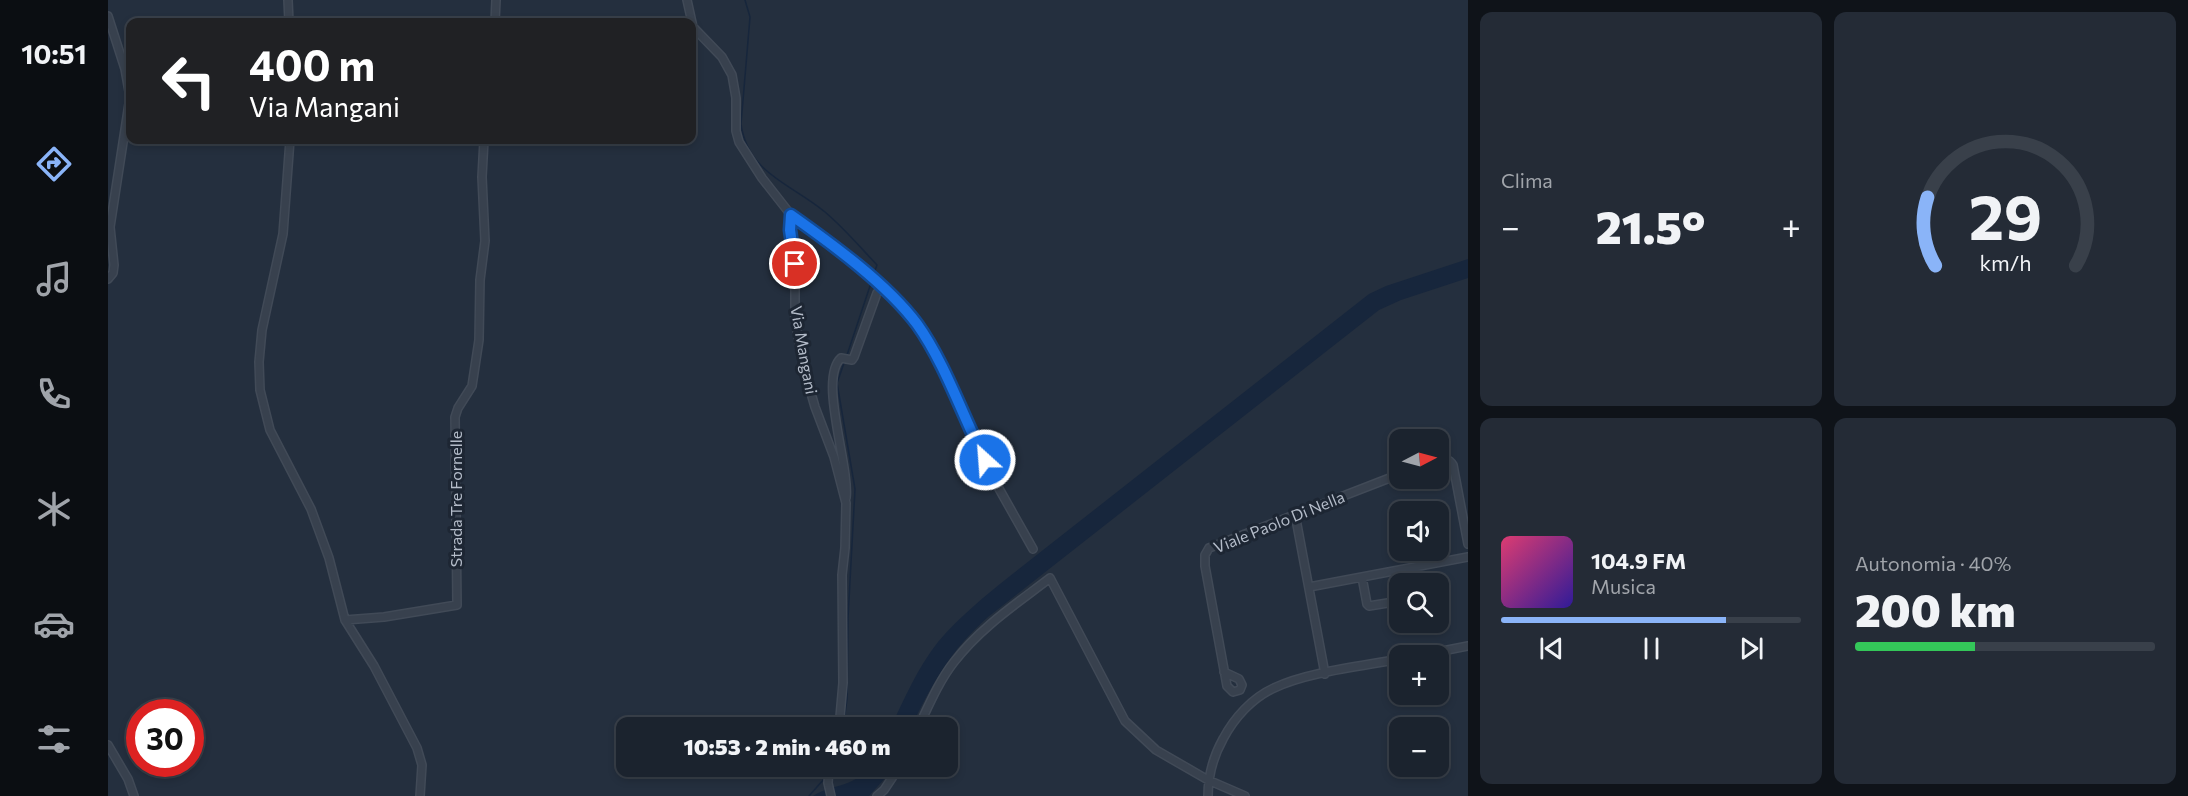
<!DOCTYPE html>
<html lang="it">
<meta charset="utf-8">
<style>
body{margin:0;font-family:Commissioner,sans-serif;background:#242b36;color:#f1f3f6;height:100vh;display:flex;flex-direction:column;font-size:22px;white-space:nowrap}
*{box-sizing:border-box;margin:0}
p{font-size:20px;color:#a0a4aa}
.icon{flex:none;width:33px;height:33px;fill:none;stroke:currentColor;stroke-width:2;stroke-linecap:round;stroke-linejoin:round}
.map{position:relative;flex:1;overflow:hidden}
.panel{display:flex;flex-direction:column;gap:12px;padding:12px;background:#0f1319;width:720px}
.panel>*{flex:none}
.hud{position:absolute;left:18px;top:18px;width:570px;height:126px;border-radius:12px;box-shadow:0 3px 9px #0003,0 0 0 2px #39404a;background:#202124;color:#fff;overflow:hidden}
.needle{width:39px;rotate:84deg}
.controls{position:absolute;left:1281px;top:429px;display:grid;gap:12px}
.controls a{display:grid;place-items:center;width:60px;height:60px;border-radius:12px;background:#1b232e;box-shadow:0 3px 9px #0003,0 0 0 2px #39404a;font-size:30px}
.speed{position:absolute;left:18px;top:699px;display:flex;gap:12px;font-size:30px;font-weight:700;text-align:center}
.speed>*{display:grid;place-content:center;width:78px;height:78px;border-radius:50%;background:#1b232e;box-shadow:0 3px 9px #0003,0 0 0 2px #39404a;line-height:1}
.speed .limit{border:9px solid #d22;background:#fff;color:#111}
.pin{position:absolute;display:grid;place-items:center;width:51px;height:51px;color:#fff;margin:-26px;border:3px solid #fff;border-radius:50%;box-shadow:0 2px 6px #0007}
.me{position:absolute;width:66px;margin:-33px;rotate:334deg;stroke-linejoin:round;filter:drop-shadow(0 0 4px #0008)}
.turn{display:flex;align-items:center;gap:21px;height:126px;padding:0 24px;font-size:27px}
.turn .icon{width:78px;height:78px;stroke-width:2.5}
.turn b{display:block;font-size:42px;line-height:51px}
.big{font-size:45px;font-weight:800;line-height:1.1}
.panel .card{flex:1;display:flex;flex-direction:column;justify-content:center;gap:9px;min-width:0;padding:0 21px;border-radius:12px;background:#242b36}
.panel .dial{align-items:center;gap:0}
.dial svg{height:156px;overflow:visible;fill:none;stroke:#39404a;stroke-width:7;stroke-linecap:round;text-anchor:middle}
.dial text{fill:#f1f3f6;stroke:none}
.song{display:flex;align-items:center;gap:18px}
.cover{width:72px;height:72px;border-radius:9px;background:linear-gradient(135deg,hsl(340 70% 55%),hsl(250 70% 35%))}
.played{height:6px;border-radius:3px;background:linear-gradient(90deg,#8ab4f8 75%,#39404a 75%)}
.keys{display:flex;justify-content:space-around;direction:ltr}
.heat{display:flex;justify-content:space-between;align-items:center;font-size:33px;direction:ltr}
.charge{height:9px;border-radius:4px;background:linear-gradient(90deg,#34c759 40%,#39404a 0)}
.panel .tiles{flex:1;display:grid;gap:12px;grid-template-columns:repeat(2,1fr)}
.trip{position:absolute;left:508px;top:717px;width:342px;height:60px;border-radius:12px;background:#1b232e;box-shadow:0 3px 9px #0003,0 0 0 2px #39404a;font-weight:800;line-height:60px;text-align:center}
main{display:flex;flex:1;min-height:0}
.menu{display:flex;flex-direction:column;width:108px;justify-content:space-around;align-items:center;background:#0b0e12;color:#a0a4aa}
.menu .icon{width:42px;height:42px}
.menu .selected{color:#8ab4f8}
.menu b{font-size:27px;color:#f1f3f6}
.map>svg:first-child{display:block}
</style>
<main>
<nav class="menu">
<b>10:51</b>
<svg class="icon selected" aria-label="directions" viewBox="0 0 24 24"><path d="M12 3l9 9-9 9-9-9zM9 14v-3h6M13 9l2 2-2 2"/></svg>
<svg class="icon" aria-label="music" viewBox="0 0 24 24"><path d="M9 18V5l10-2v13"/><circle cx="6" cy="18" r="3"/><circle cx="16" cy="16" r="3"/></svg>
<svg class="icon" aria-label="phone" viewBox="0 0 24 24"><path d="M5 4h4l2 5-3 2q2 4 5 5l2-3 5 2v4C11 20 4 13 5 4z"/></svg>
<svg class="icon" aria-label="climate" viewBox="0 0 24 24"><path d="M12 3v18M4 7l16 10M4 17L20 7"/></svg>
<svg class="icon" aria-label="car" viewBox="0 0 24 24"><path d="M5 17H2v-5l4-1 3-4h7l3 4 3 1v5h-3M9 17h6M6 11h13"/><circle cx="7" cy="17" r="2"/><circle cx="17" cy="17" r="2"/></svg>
<svg class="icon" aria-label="filters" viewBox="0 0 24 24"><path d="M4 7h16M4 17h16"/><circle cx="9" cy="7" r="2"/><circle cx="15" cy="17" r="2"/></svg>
</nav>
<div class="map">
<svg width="1360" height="796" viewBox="0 0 1360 796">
<rect width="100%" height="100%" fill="#242f3e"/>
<path fill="#17263c" d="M1360,259V278L1293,300L1271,310L880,617C841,652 826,681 803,727H783C796,699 810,667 830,642C851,617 877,596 902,576L1261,294L1278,286Z
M762,767H784L779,776L761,796H705C725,783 743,789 762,767Z"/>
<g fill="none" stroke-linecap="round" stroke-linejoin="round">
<path stroke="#17263c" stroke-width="1.5" d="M637,0L642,17L633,124C640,174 684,184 717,212C736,228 752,247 769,265L765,276
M739,355L764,280
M735,728L739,699L740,618L747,489L729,383L736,363
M725,771L728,766
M701,796L716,779"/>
<defs>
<path id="street" d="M180,0L181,22
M579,0L585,27L614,57L624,75L628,98V131L631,142L654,178L683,215L682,230L687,264V320L691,341L698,376L707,407L726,457L738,503L737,548L734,575L735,683L731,728
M0,16L17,69L22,97L2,227L6,265L5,273L0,279
M387,22L388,0
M182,140L175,234L154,330L151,362L152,390L162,430L203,509L221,558L237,620L266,666L309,748L314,765L312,796
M683,215L770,283L809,324L838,376L885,478L925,549
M1330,459C1337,458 1341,459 1345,465L1360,544
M738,498C742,466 710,379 733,358L744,360L746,357L769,293L776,289
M1187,514L1217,674
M1310,567L1313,584
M1254,577L1259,604L1261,606L1292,601
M1201,587L1360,557
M237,620L276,617L349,605L347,417L350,408L364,386L371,340L372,280L377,241L374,177L376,140
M1309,656L1360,646
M1116,672L1131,679L1134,685L1132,690L1125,692L1119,686L1097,566V555L1101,548L1292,474
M810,728C821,705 831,681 846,662C872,628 908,604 942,578L1017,721L1048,750L1100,780L1137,796
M0,745L20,779L26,796
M721,766L720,783L723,796
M769,796L776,790L792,766
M1100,796C1100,776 1105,757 1115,739C1126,718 1144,698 1166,688C1199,672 1255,666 1292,659"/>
</defs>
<use href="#street" stroke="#414a57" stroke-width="10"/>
<use href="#street" stroke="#38414e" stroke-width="7"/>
</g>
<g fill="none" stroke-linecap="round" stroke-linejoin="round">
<defs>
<path id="route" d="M687,264L682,230L683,215C724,244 779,284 809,324C837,363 855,417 877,460"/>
</defs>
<use href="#route" stroke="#114b97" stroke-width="15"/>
<use href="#route" stroke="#1a73e8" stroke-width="10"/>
</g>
<g text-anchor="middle" stroke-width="6" stroke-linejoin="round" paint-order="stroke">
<g font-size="16" fill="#b4bcc9" stroke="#1d2633">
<text transform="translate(696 350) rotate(80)" y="6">Via Mangani</text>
<text transform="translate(348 499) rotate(-90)" y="6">Strada Tre Fornelle</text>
<text transform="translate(1171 522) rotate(-22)" y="6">Viale Paolo Di Nella</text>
</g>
</g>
</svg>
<div class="controls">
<a><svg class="needle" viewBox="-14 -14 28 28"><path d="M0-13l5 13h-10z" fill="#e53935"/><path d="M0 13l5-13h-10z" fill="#a0a4aa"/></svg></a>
<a><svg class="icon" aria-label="sound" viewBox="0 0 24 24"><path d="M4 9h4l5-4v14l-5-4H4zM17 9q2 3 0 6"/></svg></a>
<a><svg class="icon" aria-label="search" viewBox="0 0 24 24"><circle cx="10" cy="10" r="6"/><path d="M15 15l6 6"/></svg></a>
<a>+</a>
<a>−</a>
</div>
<div class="speed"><div class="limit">30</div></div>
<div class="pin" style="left:687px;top:264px;background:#d93025"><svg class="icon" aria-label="arrive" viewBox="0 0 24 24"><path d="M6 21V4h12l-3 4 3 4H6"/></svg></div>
<svg class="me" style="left:877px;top:460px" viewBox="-20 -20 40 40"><circle r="17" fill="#1a73e8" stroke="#fff" stroke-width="3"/><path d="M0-11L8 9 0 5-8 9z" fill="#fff"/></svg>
<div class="trip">10:53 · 2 min · 460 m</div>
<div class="hud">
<div class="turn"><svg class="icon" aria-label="left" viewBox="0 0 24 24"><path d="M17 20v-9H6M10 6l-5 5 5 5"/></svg><div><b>400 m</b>Via Mangani</div></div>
</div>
</div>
<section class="panel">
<div class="tiles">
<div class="card"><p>Clima</p>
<div class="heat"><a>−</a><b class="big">21.5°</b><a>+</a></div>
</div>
<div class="card dial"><svg viewBox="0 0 100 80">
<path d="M14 69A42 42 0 1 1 86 69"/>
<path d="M14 69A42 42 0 0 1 10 34" stroke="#8ab4f8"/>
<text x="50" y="56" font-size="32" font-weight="700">29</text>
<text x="50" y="72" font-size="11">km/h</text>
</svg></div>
<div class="card">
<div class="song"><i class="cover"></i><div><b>104.9 FM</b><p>Musica</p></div></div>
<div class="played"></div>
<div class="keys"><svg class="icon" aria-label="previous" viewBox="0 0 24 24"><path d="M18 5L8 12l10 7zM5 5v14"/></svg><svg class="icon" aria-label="pause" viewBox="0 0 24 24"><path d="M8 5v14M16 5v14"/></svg><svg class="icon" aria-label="next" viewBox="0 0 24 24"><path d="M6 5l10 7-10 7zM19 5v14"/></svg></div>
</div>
<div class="card"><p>Autonomia · 40%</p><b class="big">200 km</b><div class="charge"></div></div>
</div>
</section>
</main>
